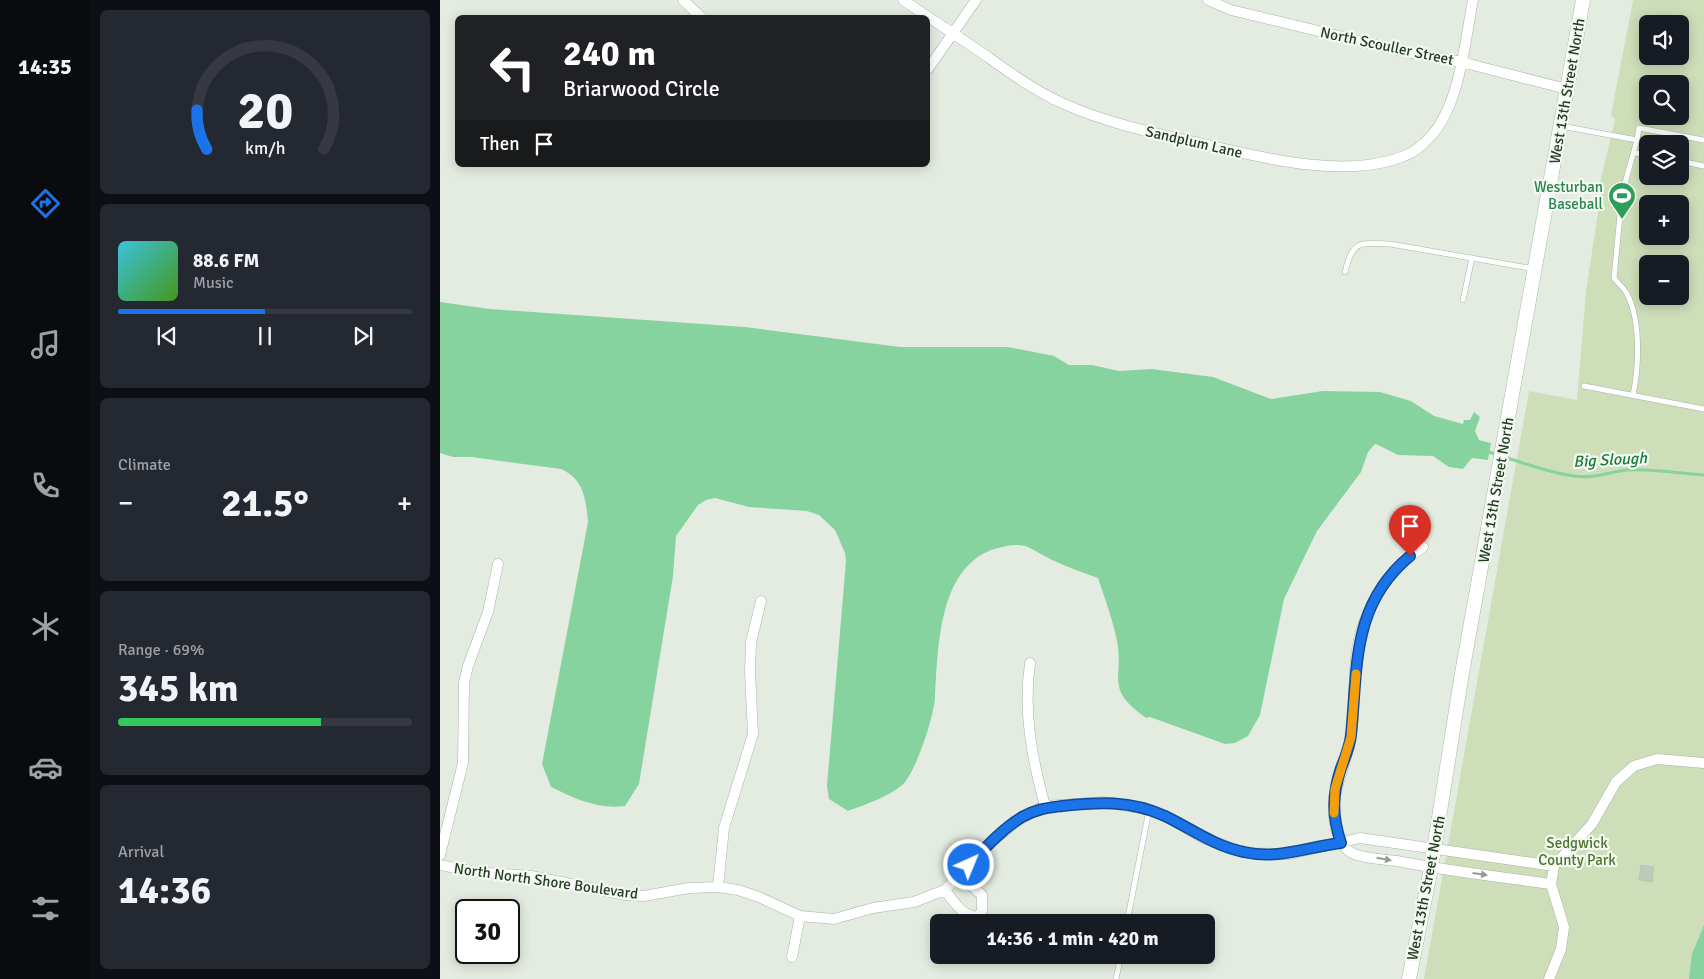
<!DOCTYPE html>
<meta charset="utf-8">
<style>
body{margin:0;font-family:Signika,sans-serif;background:#242831;color:#f1f3f6;height:100vh;display:flex;flex-direction:column;font-size:19px;white-space:nowrap}
*{box-sizing:border-box;margin:0}
p{font-size:16px;color:#9ea1a6}
.icon{flex:none;width:28px;height:28px;fill:none;stroke:currentColor;stroke-width:2;stroke-linecap:round;stroke-linejoin:round}
.map{position:relative;flex:1;overflow:hidden}
.drawer{display:flex;flex-direction:column;gap:10px;padding:10px;background:#0d0f14;width:350px}
.drawer>*{flex:none}
.hud{position:absolute;left:15px;top:15px;width:475px;height:152px;border-radius:8px;box-shadow:0 2px 12px #0003;background:#202124;color:#fff;overflow:hidden}
.buttons{position:absolute;left:1199px;top:15px;display:grid;gap:10px}
.buttons a{display:grid;place-items:center;width:50px;height:50px;border-radius:8px;background:#171b24;box-shadow:0 2px 12px #0003;font-size:25px}
.speed{position:absolute;left:15px;top:899px;display:flex;gap:10px;font-size:25px;font-weight:700;text-align:center}
.speed>*{display:grid;place-content:center;width:65px;height:65px;border-radius:50%;background:#171b24;box-shadow:0 2px 12px #0003;line-height:1}
.speed .limit{border:2px solid #111;border-radius:8px;background:#fff;color:#111}
.pin{position:absolute;display:grid;place-items:center;width:42px;height:42px;color:#fff;margin:-51px -21px;border-radius:50% 50% 50% 0;rotate:-45deg;box-shadow:0 0 5px #0007}
.pin .icon{rotate:45deg}
.me{position:absolute;width:55px;margin:-28px;rotate:44deg;stroke-linejoin:round;filter:drop-shadow(0 0 4px #0008)}
.turn{display:flex;align-items:center;gap:18px;height:105px;padding:0 25px;font-size:22px}
.turn .icon{width:65px;height:65px;stroke-width:2.5}
.turn b{display:block;font-size:35px;line-height:42px}
.then{display:flex;align-items:center;height:48px;padding:0 25px;background:#0003;gap:10px;font-size:19px}
.big{font-size:38px;font-weight:700;line-height:1.1}
.drawer .tile{flex:1;display:flex;flex-direction:column;justify-content:center;gap:8px;min-width:0;padding:0 18px;border-radius:8px;background:#242831}
.drawer .dial{align-items:center;gap:0}
.dial svg{height:130px;overflow:visible;fill:none;stroke:#363941;stroke-width:7;stroke-linecap:round;text-anchor:middle}
.dial text{fill:#f1f3f6;stroke:none}
.song{display:flex;align-items:center;gap:15px}
.cover{width:60px;height:60px;border-radius:8px;background:linear-gradient(135deg,hsl(190 70% 55%),hsl(100 70% 35%))}
.played{height:5px;border-radius:2px;background:linear-gradient(90deg,#1a73e8 50%,#363941 50%)}
.keys{display:flex;justify-content:space-around;direction:ltr}
.heat{display:flex;justify-content:space-between;align-items:center;font-size:28px;direction:ltr}
.charge{height:8px;border-radius:4px;background:linear-gradient(90deg,#34c759 69%,#363941 0)}
.trip{position:absolute;left:490px;top:914px;width:285px;height:50px;border-radius:8px;background:#171b24;box-shadow:0 2px 12px #0003;font-weight:700;line-height:50px;text-align:center}
main{display:flex;flex:1;min-height:0}
.tab-bar{display:flex;flex-direction:column;width:90px;justify-content:space-around;align-items:center;background:#090b0e;color:#9ea1a6}
.tab-bar .icon{width:35px;height:35px}
.tab-bar .selected{color:#1a73e8}
.tab-bar b{font-size:22px;color:#f1f3f6}
.map>svg:first-child{display:block}
</style>
<main>
<nav class="tab-bar">
<b>14:35</b>
<svg class="icon selected" aria-label="directions" viewBox="0 0 24 24"><path d="M12 3l9 9-9 9-9-9zM9 14v-3h6M13 9l2 2-2 2"/></svg>
<svg class="icon" aria-label="music" viewBox="0 0 24 24"><path d="M9 18V5l10-2v13"/><circle cx="6" cy="18" r="3"/><circle cx="16" cy="16" r="3"/></svg>
<svg class="icon" aria-label="phone" viewBox="0 0 24 24"><path d="M5 4h4l2 5-3 2q2 4 5 5l2-3 5 2v4C11 20 4 13 5 4z"/></svg>
<svg class="icon" aria-label="climate" viewBox="0 0 24 24"><path d="M12 3v18M4 7l16 10M4 17L20 7"/></svg>
<svg class="icon" aria-label="car" viewBox="0 0 24 24"><path d="M5 17H2v-5l4-1 3-4h7l3 4 3 1v5h-3M9 17h6M6 11h13"/><circle cx="7" cy="17" r="2"/><circle cx="17" cy="17" r="2"/></svg>
<svg class="icon" aria-label="filters" viewBox="0 0 24 24"><path d="M4 7h16M4 17h16"/><circle cx="9" cy="7" r="2"/><circle cx="15" cy="17" r="2"/></svg>
</nav>
<section class="drawer">
<div class="tile dial"><svg viewBox="0 0 100 80">
<path d="M14 69A42 42 0 1 1 86 69"/>
<path d="M14 69A42 42 0 0 1 8 45" stroke="#1a73e8"/>
<text x="50" y="56" font-size="32" font-weight="700">20</text>
<text x="50" y="72" font-size="11">km/h</text>
</svg></div>
<div class="tile">
<div class="song"><i class="cover"></i><div><b>88.6 FM</b><p>Music</p></div></div>
<div class="played"></div>
<div class="keys"><svg class="icon" aria-label="previous" viewBox="0 0 24 24"><path d="M18 5L8 12l10 7zM5 5v14"/></svg><svg class="icon" aria-label="pause" viewBox="0 0 24 24"><path d="M8 5v14M16 5v14"/></svg><svg class="icon" aria-label="next" viewBox="0 0 24 24"><path d="M6 5l10 7-10 7zM19 5v14"/></svg></div>
</div>
<div class="tile"><p>Climate</p>
<div class="heat"><a>−</a><b class="big">21.5°</b><a>+</a></div>
</div>
<div class="tile"><p>Range · 69%</p><b class="big">345 km</b><div class="charge"></div></div>
<div class="tile"><p>Arrival</p><b class="big">14:36</b></div>
</section>
<div class="map">
<svg width="1264" height="979" viewBox="0 0 1264 979">
<rect width="100%" height="100%" fill="#e4ece1"/>
<path fill="#cedeb9" fill-rule="evenodd" d="M1193,0H1264V979H984L1089,391L1137,400L1146,291L1161,194L1159,190C1163,165 1170,144 1175,119L1171,115ZM1208,24H1240V56H1208ZM1208,84H1240V116H1208ZM1208,144H1240V176H1208ZM1208,204H1240V236H1208ZM1208,264H1240V296H1208Z"/>
<path fill="#87d3a0" d="M0,302L50,309L305,327L460,347H568L614,356L629,365H652L679,371L712,369L773,377L831,399L883,391L940,392L971,401L994,416L1023,424L1024,420H1030L1034,412L1040,417L1035,431L1039,440L1051,443L1048,460L1032,458L1023,469L1009,467L993,456L958,455L938,445L935,444L928,452L921,472L877,531L844,599L820,715L808,736L795,743L785,744L710,717L706,718C664,688 684,680 677,641C673,620 665,599 658,578C642,572 627,567 612,560C603,556 594,549 585,546C574,543 561,547 551,550C498,571 498,649 495,697C494,717 477,767 465,782C454,795 424,805 408,811L389,799L387,786L406,561L405,553L395,530L379,515L367,511L309,507L275,498L266,500L258,505L236,536L233,576L199,784L185,806C159,810 133,798 111,787L102,764L148,522C146,500 144,479 121,469L31,457H13L0,453Z
M1264,925V979H1249L1252,954Z"/>
<g fill="none" stroke-linecap="round" stroke-linejoin="round">
<path stroke="#87d3a0" stroke-width="3" d="M1049,452L1058,455
M1064,457C1087,464 1110,473 1134,476C1153,479 1169,472 1187,470C1214,468 1238,474 1264,475"/>
</g>
<path fill="#bdcab9" stroke="#b8c6b3" d="M1201,865L1214,867L1212,882L1199,880Z"/>
<g fill="none" stroke-linecap="round" stroke-linejoin="round">
<defs>
<path id="lane" d="M1121,126L1197,140L1182,194L1174,278C1178,283 1184,288 1187,294C1201,320 1199,367 1193,395
M1197,140L1199,128L1264,140
M1195,153L1208,155
M1240,161L1264,166
M905,272C913,240 919,243 950,244L1095,269
M1023,300L1032,258
M1144,386L1264,409
M687,922L709,810
M676,979L681,955"/>
<path id="street" d="M243,0L262,18
M463,0C491,19 520,38 548,57C571,74 595,91 622,103C666,123 713,133 759,143C819,157 905,180 964,156C975,152 984,144 991,136C1020,104 1025,41 1033,0
M768,0L791,10L957,50L1021,62L1127,89
M488,69L536,0
M983,547C954,566 938,588 925,620C910,656 917,698 911,736C906,770 886,797 897,832C900,840 904,849 912,853C924,859 943,859 957,861C1008,871 1060,877 1111,884
M590,663C583,713 592,758 605,806
M0,855L23,763L24,683L28,666L48,612L58,564
M0,865L35,872L91,876L185,895L204,896L249,888L278,887L298,890L319,897L360,916L394,919L433,908L474,902L505,890L548,845L582,817L605,806L663,802L705,809L725,816L763,838L806,853L850,854L920,838L1114,866
M278,887L284,828L313,734L310,672L311,642L321,601
M505,890C514,902 521,915 537,917L542,911V895L519,875
M352,957L360,916
M1109,979L1121,949L1124,927L1111,884L1114,866L1152,824L1176,782L1194,766L1217,759L1264,763"/>
<path id="secondary" d="M969,979L991,868L1022,673L1143,0"/>
</defs>
<use href="#lane" stroke="#a7b4a4" stroke-width="6"/>
<use href="#street" stroke="#a7b4a4" stroke-width="11"/>
<use href="#secondary" stroke="#a7bba2" stroke-width="15"/>
<use href="#lane" stroke="#fff" stroke-width="5"/>
<use href="#street" stroke="#fff" stroke-width="10"/>
<use href="#secondary" stroke="#fff" stroke-width="14"/>
</g>
<defs><path id="oneway-solid" d="M-6-.8H1V-3.2L6.5 0L1 3.2V.8H-6Z" transform="scale(1.25)"/></defs>
<g fill="#929e90">
<use href="#oneway-solid" transform="translate(944 859) rotate(10)"/>
<use href="#oneway-solid" transform="translate(1040 874) rotate(8)"/>
</g>
<g fill="none" stroke-linecap="round" stroke-linejoin="round">
<defs>
<path id="route" d="M529,865C545,848 562,829 582,817C596,809 607,808 622,806C658,802 690,800 725,816C752,829 774,846 804,852C838,860 867,847 901,843C892,816 892,795 901,768C905,758 910,746 911,735C918,667 911,605 970,556"/>
</defs>
<use href="#route" stroke="#114b97" stroke-width="12"/>
<use href="#route" stroke="#1a73e8" stroke-width="9"/>
<path stroke="#f59e0b" stroke-width="9" d="M894,813L895,789L911,737L916,674"/>
</g>
<defs>
<symbol id="stadium-pin" viewBox="-11 -11 22 30"><path d="M0 17L-7.5 6A9.5 9.5 0 1 1 7.5 6Z" fill="#2e9e5b" stroke="#f4f8f2"/><path d="M0-5a6.5 5 0 1 0 0 10a6.5 5 0 1 0 0-10ZM-3.5-1.8h7v3.6h-7Z" fill="#fff"/></symbol>
</defs>
<g fill-rule="evenodd">
<use href="#stadium-pin" x="1166" y="180" width="32" height="43"/>
</g>
<g text-anchor="middle" stroke-width="4.5" stroke-linejoin="round" paint-order="stroke">
<g font-size="15" fill="#243d21" stroke="#f4f8f2">
<text transform="translate(947 46) rotate(12)" y="5">North Scouller Street</text>
<text transform="translate(1127 91) rotate(-80)" y="5">West 13th Street North</text>
<text transform="translate(754 142) rotate(13)" y="5">Sandplum Lane</text>
<text transform="translate(1056 490) rotate(-80)" y="5">West 13th Street North</text>
<text transform="translate(106 881) rotate(8)" y="5">North North Shore Boulevard</text>
<text transform="translate(986 888) rotate(-79)" y="5">West 13th Street North</text>
</g>
<g font-size="15" fill="#27864d" stroke="#f4f8f2" text-anchor="end">
<text x="1163" y="192">Westurban<tspan x="1163" dy="17">Baseball</tspan></text>
</g>
<g font-size="15" fill="#4b752a" stroke="#f4f8f2">
<text x="1137" y="848">Sedgwick<tspan x="1137" dy="17">County Park</tspan></text>
</g>
<g font-size="16" font-style="italic" fill="#197b3a" stroke="#f4f8f2">
<text transform="translate(1170 459) rotate(-3)" y="6">Big Slough</text>
</g>
</g>
</svg>
<div class="buttons">
<a><svg class="icon" aria-label="sound" viewBox="0 0 24 24"><path d="M4 9h4l5-4v14l-5-4H4zM17 9q2 3 0 6"/></svg></a>
<a><svg class="icon" aria-label="search" viewBox="0 0 24 24"><circle cx="10" cy="10" r="6"/><path d="M15 15l6 6"/></svg></a>
<a><svg class="icon" aria-label="layers" viewBox="0 0 24 24"><path d="M12 4l9 5-9 5-9-5zM3 14l9 5 9-5"/></svg></a>
<a>+</a>
<a>−</a>
</div>
<div class="speed"><div class="limit">30</div></div>
<div class="pin" style="left:970px;top:556px;background:#d93025"><svg class="icon" aria-label="arrive" viewBox="0 0 24 24"><path d="M6 21V4h12l-3 4 3 4H6"/></svg></div>
<svg class="me" style="left:529px;top:865px" viewBox="-20 -20 40 40"><circle r="17" fill="#1a73e8" stroke="#fff" stroke-width="3"/><path d="M0-11L8 9 0 5-8 9z" fill="#fff"/></svg>
<div class="trip">14:36 · 1 min · 420 m</div>
<div class="hud">
<div class="turn"><svg class="icon" aria-label="left" viewBox="0 0 24 24"><path d="M17 20v-9H6M10 6l-5 5 5 5"/></svg><div><b>240 m</b>Briarwood Circle</div></div>
<div class="then">Then<svg class="icon" aria-label="arrive" viewBox="0 0 24 24"><path d="M6 21V4h12l-3 4 3 4H6"/></svg></div>
</div>
</div>
</main>
